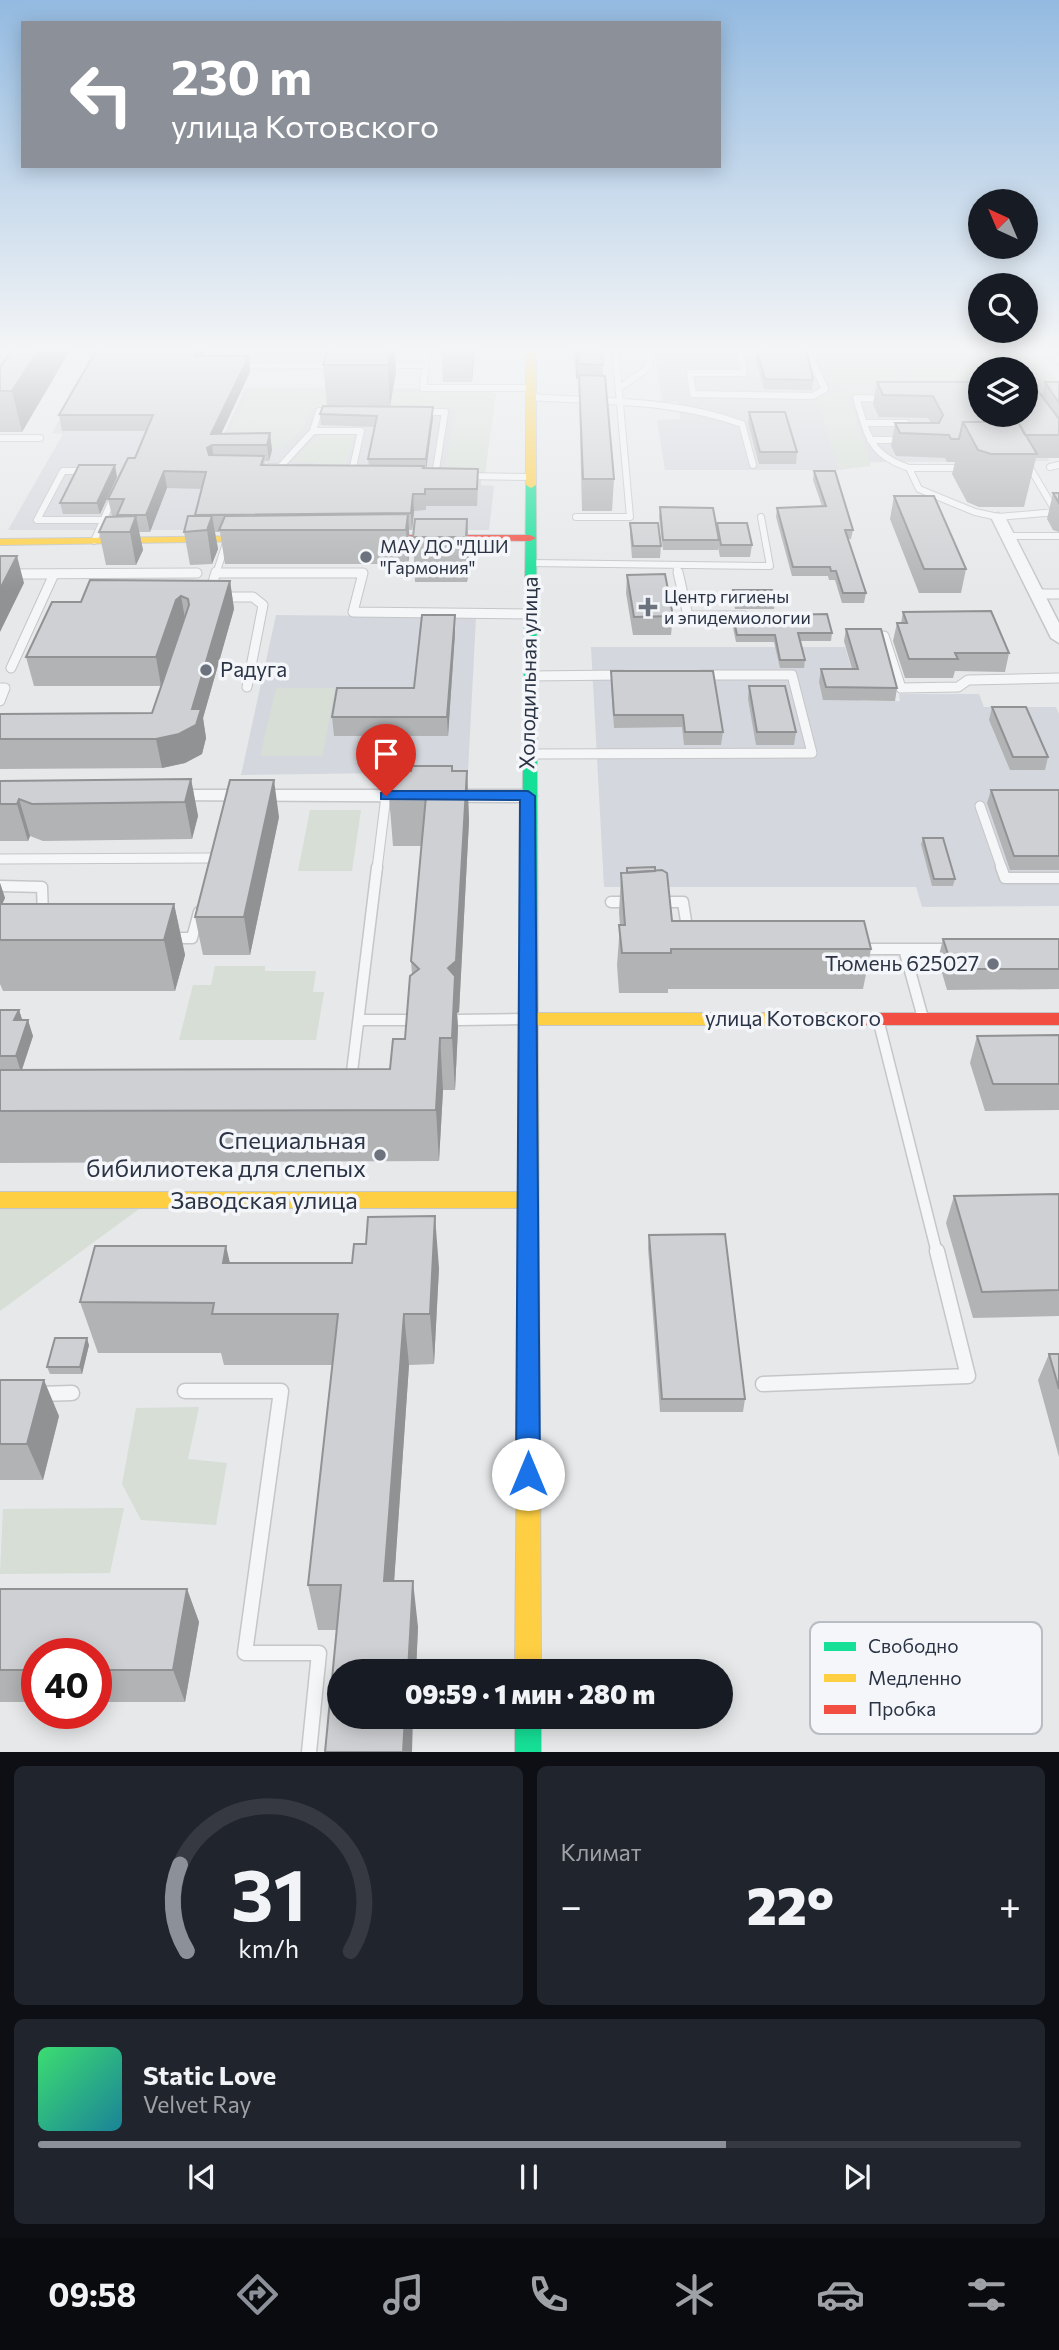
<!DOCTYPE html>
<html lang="ru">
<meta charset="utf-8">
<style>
body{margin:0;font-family:Commissioner,sans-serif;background:#20242c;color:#f1f3f6;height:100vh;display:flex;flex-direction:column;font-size:26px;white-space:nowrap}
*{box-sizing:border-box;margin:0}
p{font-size:23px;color:#9ea1a6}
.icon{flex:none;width:38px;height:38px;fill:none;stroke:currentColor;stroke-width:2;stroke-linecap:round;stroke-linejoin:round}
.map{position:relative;height:1752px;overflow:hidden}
.sheet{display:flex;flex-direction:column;gap:14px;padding:14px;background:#0d0f14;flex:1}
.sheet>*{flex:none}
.guide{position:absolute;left:21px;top:21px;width:700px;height:147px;border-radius:0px;box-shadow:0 4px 18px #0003;background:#8c9099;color:#fff;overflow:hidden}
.needle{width:46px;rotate:316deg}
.controls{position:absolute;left:968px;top:189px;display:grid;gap:14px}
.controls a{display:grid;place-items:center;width:70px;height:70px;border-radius:50%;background:#171b24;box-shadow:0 4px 18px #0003;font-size:35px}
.speed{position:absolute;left:21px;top:1638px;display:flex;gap:14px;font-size:35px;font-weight:700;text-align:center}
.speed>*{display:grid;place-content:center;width:91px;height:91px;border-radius:50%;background:#171b24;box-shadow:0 4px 18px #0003;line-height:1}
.speed .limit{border:10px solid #d22;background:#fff;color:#111}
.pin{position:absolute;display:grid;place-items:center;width:60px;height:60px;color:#fff;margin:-72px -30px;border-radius:50% 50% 50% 0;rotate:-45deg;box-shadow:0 0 7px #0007}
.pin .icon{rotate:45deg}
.me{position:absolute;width:77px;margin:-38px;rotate:0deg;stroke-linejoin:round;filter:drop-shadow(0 0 5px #0008)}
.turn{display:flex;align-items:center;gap:24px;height:147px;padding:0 35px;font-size:32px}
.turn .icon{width:91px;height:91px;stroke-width:2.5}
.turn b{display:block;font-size:49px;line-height:60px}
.big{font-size:52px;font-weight:800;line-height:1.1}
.sheet .tile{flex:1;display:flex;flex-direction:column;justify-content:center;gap:10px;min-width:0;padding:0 24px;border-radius:10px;background:#20242c}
.sheet .dial{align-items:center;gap:0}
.dial svg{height:182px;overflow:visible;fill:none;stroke:#363941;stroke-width:7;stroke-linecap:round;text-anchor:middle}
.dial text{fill:#f1f3f6;stroke:none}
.song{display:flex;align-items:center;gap:21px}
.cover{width:84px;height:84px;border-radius:10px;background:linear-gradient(135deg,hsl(140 70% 55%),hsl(190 70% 35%))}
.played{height:7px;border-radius:4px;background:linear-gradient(90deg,#8c9099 70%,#363941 70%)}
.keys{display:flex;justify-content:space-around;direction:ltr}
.heat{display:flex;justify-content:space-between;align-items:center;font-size:38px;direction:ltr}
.sheet .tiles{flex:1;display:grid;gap:14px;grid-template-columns:1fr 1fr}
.tile:last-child{grid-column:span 2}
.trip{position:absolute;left:327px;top:1659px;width:406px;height:70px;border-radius:35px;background:#171b24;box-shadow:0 4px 18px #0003;font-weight:800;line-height:70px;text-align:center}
.tab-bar{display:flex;height:112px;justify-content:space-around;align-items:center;background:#090b0e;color:#9ea1a6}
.tab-bar .icon{width:49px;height:49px}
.tab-bar .current{color:#8c9099}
.tab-bar b{font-size:32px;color:#f1f3f6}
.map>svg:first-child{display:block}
</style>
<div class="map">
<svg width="1059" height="1752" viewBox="0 0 1059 1752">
<rect width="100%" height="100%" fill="#e6e8ea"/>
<path fill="#d4d7dd" d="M101,347H208L192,386L243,388L200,480L204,479L245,388L492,389L481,485L494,486L489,530H8L63,434L52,433Z
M672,347H892L912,389L980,415H1026V391H1059V458H1048L1049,461L870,462L839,470H665L657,420L680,419L678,402H662L655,353Z
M276,615L476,617L468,772L241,775Z
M591,647H845L861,701H900L899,694H979L984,707H1056L1059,714V906L922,907L916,887H604Z"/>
<path fill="#d6ded6" d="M246,347H342L340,359H241Z
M892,347H1034L1059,383V391H1026V369H980V391L848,395L871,466L839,470L816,399L842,390L911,389Z
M826,348H870L886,357L828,359L822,357L820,350Z
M676,357H728L731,368H678Z
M822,361H892L906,387H832Z
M248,390L496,393L485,474L444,473L455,410L311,408L303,428L282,448L223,447Z
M321,432L355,433L342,477H311L316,462H292Z
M276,688H335L323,756H260Z
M310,810H361L352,871H298Z
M215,966H265V971H316L313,992H324L316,1040H179L193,985H211Z
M0,1205L143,1206L0,1311Z
M199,1407L188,1459L227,1463L216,1525L141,1520L122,1484L136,1408Z
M124,1508L110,1573L0,1574L3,1509Z"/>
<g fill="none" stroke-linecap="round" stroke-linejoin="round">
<defs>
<path id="lane-far3" d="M227,347L224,366L334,365
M428,347L423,388H531
M1059,349H1051L1059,360
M796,352H808L807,347
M767,353H740L744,373H690L693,394L813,396L825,389L808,352
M384,365H426
M618,389L648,368L651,352L665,347
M530,397C601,402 675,399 742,424L753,465
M886,399L856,398C868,435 868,454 909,468L919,489L975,512L998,517L1056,512L1030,468H1024
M332,411H319L313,431H361L351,476
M420,412H445L435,476
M865,423H906
M0,438H40
M870,440H905
M270,467H280L313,431
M1050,467L1059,465
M909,468H967
M87,471H63L37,520H103
M465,476L531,477
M576,517H630L615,347
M1008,536H1059
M94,541L115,494
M531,563L770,566L761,517
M676,565L678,574
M216,573L363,574
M0,574L197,573
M216,574L227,540"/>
<path id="lane-far2" d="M678,572L688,616H744
M216,573H363L353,612L529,614
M0,574L197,573
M210,592L216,572
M1037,594H1059
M222,597H253L263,605L247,687
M884,636L901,688L958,687L968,680L1059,678
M11,668L54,574
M530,676L623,675
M0,688H5L0,701
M532,754L812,753L792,675H701
M980,806L1002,869
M0,859L212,858
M377,869L386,796"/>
<path id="lane-far1" d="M1001,867L1005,878H1059
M0,886L42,887L43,917
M611,902H631
M657,902H683L688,934
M168,938H192L199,912
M859,949H952
M904,949L923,1018
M878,1019L937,1253
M359,1020H415
M458,1020L524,1019
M351,1080L377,867"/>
<path id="lane" d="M763,1384L968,1376L937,1251
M185,1391H281L245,1653H319L309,1752
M39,1394L72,1393"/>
<path id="street" d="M998,513L1005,517L1059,623V643L1051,638L991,517Z
M169,790H528L537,796L528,802L163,800L160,796L163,792Z"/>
<path id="fast" d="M531,482L536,485L538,1060L535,1065L529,1067L523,1065L520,1060L526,485Z
M515,1717H541V1752H515Z"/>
<path id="slow" d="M526,347H536V485L531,488L526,485Z
M258,536L262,537V541L0,545V539Z
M528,1013H817L823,1014L826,1019L823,1024L817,1025H528L522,1024L519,1019L522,1014Z
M529,1053L535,1055L538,1060L541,1671H515L519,1208H0V1192H519L520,1060L523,1055Z"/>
<path id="jam" d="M372,535H530L536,538L530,541L368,540L366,538Z
M817,1013H1059V1025H817L811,1024L808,1019L811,1014Z"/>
</defs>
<use href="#lane-far3" stroke="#c4c6c8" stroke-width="8"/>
<use href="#lane-far2" stroke="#c4c6c8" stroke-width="11"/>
<use href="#lane-far1" stroke="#c4c6c8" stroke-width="13"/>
<use href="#lane" stroke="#c4c6c8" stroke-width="17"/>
<use href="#street" stroke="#c4c6c8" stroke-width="3"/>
<use href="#fast" stroke="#c4c6c8" stroke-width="2"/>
<use href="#slow" stroke="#c4c6c8" stroke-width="2"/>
<use href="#jam" stroke="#c4c6c8" stroke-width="2"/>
<use href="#lane-far3" stroke="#f5f6f7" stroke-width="6"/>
<use href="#lane-far2" stroke="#f5f6f7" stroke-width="9"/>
<use href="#lane-far1" stroke="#f5f6f7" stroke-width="10"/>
<use href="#lane" stroke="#f5f6f7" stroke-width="14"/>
<use href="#street" fill="#f5f6f7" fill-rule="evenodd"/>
<use href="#fast" fill="#16e098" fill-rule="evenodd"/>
<use href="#slow" fill="#ffcf43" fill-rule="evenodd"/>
<use href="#jam" fill="#f24e42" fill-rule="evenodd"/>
</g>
<path fill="#b1b3b5" d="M14,347H72L22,432H0V367Z
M98,347H208L204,356H249L250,372L221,433H270L272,450L269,461H264L265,465H369L368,459L375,427L321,425L320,414L433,407V418L426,468L478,486L477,506H426V510L414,511L412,530H409L410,547L408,564H225L220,532H215L218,549L212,564L190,565L184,532L195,516L202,489L167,488L150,532H139L143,550L136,565H106L99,532L117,517L112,516L108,499L135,458L146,431H62L59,415Z
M441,347H475L472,382H443Z
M573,347H600L603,365V376L614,479L612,511H582L579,394L578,378L576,379Z
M756,348L813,380L812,390L764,389L755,358Z
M395,354L396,372L390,406L327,405L323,365Z
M877,382L1042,396L1045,382H1059V458H1036L1024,507H979L967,502L952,474L955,462H947L945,458L896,456L891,446L895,423H931L928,418L879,417L873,404Z
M749,412L797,452L796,464H759L748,423Z
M814,471L853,530L851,539H848L866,593L864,603H842L835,580H829L828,576H792L776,517L777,508L822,506L813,480Z
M117,477L100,514H63L60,503Z
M1053,493H1059V532L1053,530L1047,519Z
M894,496L966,569L961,593H919L890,519Z
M660,507L717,527V523L752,545L750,557H720L718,547V550H663L659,517Z
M467,519L469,564L467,582H415L413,537Z
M630,523L661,546L660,558H632L630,535Z
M627,575L673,616L671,635H633L626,593Z
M230,581L234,609L203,718L206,738L202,754L185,763L162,768L0,769V714L152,713L161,686H34L26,657L81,602Z
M733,590L775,603L774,609H735L733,596Z
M903,612L1009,653L1005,672L955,671L953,678H905L893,641L897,623H901Z
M733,616L832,633L831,641H800L805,660L804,668H780L774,642H736L732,623Z
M846,629L897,688L895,701L823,700L819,682L821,669H852L844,641Z
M455,633L448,736H334L332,717L414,688Z
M611,671L723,732L721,745H684L682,727L614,728L611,684Z
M749,686L796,732L794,745H756L748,699Z
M992,707L1048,757L1045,770H1010L989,720Z
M452,771H467L469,821L459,1012L457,1013L458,1028L455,1090H443L439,1161L0,1163V1010H19L22,1020L33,1036L22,1070L390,1069L405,1039L412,974L411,961L422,846H393L389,796Z
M191,779L198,816L192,839L43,841L30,836L28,841H0V781Z
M991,790H1059V870H1010L987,803Z
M279,817L250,955H203L195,917Z
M923,838L955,879L953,886H932L921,844Z
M627,868L655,871L672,921L871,949L863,989H668V993H619L617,965L620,925L619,913L621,873H626Z
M0,883L5,898L2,904H174L185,955L175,991H3L0,984Z
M943,939H1059V989L947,990L938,959Z
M1059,1035V1110L985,1111L970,1063L977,1036Z
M1059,1194V1316L973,1318L946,1223L954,1196Z
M649,1235L745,1399L743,1412H660L648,1248Z
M230,1263L439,1268L434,1364L409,1365L394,1581L418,1627L416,1671H340L337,1630H318L308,1585L332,1365H224L221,1353H98L80,1302Z
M89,1345L82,1374H50L47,1367Z
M1049,1354H1059V1457L1038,1380Z
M0,1380L59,1416L43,1480H0Z
M0,1589H187L199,1622L185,1702H96V1654H37V1702H0Z"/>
<path fill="#909294" d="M40,347H72L22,432L12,391Z
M199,347H208L198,371L195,356Z
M391,347H396L395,354L396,372L390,406L388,365Z
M471,347H475L472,382Z
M586,347H600V365L578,350V378L576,379V349Z
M249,356L250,372L216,445L211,434Z
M433,407V418L426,471V459Z
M270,433L272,450L269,461L267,445Z
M212,445L214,461L210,465L207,448Z
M115,465L117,477L100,514L97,503Z
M164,471L167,488L150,532L146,515Z
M413,494L414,511L412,530L411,513Z
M408,514L410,547L408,564L406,530Z
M136,516L143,550L136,565L130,532Z
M212,516L218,549L212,564L207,530Z
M467,519L469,564L467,582L466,537Z
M17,556L24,583L0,632V589Z
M230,581L234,609L203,718L206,738L202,754L185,763L162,768L156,739L192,709Z
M181,596L186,624L161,686L156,657L176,600Z
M455,615V633L448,736L447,717Z
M467,771L469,821L459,1012L457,1013L458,1028L455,1090L448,968Z
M191,779L198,816L192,839L185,802Z
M274,780L279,817L250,955L244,917Z
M19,799L30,836L28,841L17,804Z
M0,883L5,898L0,909Z
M174,904L185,955L175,991L164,940Z
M19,1010L24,1025L14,1020Z
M28,1020L33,1036L21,1072L16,1056Z
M440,1038L443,1090L439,1161L436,1110Z
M435,1216L439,1268L434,1364L430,1314Z
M226,1246L238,1297L223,1263Z
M404,1314L409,1365L391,1627L384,1581Z
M87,1338L89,1345L82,1374L80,1367Z
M44,1380L59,1416L43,1480L27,1444Z
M413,1581L418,1627L416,1671H408Z
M187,1589L199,1622L185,1702L173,1670Z
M405,1717H413L412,1752H403Z"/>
<path fill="#ced0d3" stroke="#909294" stroke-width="2" d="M14,347H40L12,391H0V367Z
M98,347H199L195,356H249L211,434L270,433L267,445H212L207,448L209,455L264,456L261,465L424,466L423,468L478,469L477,489H425V494H413L411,513L195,515L206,472L164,471L146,515H117L124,499H108L128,458H135L153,415H59Z
M329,347H391L388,365H323Z
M806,347L813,380L765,379L756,348Z
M578,350H601L603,365L579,364Z
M579,375L605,376L614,479H583Z
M877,382H980V415H1026V382L1032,383L1059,419V435H1025L1018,422H963L959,439H951L949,435L900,433L895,423H939L943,415L933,396L883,395Z
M1045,382H1059V403Z
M323,406L433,407L426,459H368L377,416L320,414Z
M749,412H785L797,452H760Z
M963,422H1018L1037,454H991L978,450Z
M79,465H115L97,503H60Z
M814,471H835L853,530H845L866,593H843L836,571H831L830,567H793L777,508L826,506Z
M1053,493H1059V503Z
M894,496H934L966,569H924Z
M660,507L713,508L719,540H663Z
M408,514L406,530H219L225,516Z
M136,516L130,532H99L106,517Z
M188,516H212L207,530L184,532Z
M415,519H467L466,537H413Z
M630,523H658L661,546H633Z
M717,523H747L752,545H721Z
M0,556H17L0,589Z
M665,574L673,616L634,617L627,575Z
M90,580L230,581L192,709H201L196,725L179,734L156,739H0V714L152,713L189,605L188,599L181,596L176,600L156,657H26L52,602H81Z
M733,590H772L775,603H736Z
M991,611L1009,653H955L958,659H909L897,623H907L903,612Z
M827,614L832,633H798L805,660H780L775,635H737L733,616Z
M422,615H455L447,717H332L337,688H414Z
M846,629H881L897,688L826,687L821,669H858Z
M611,671H713L723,732H685L683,715H614Z
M749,686H785L796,732H757Z
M992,707H1026L1048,757H1013Z
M412,766H452V771H467L456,961L448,968L455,976L452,1038H440L436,1110L0,1111V1070L390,1069L393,1039H405L410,976L419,969L411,961L426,796H389L392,771H411Z
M191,779L185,802L32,804L19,799L17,804H0V781Z
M230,780H274L244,917H195Z
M991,790H1059V856H1014Z
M923,838H943L955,879H934Z
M655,867V871L627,873V868Z
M662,870L667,873L672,921H864L871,949H671V953H622L619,925H625L621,873Z
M0,904H174L164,940H0Z
M943,939H1059V969H953Z
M0,1010H19L14,1020H28L16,1056H0Z
M1059,1035V1084H993L977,1036Z
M1059,1194V1290L982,1292L954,1196Z
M435,1216L430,1314H404L384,1581H413L408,1671H340V1717H405L403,1752H325L341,1585H308L338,1314H212L214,1303L80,1302L95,1246H226L223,1263H352L354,1244H366L368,1217Z
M725,1234L745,1399H662L649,1235Z
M55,1338H87L80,1367H47Z
M1049,1354H1059V1389Z
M0,1380H44L27,1444H0Z
M0,1589H187L173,1670H96V1654H37V1670H0Z"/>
<linearGradient id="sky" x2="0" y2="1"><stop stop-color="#93bae0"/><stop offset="0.59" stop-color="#f4f5f6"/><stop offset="1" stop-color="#f4f5f6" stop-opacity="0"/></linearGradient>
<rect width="1059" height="592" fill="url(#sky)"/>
<path fill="#1a73e8" stroke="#114b97" stroke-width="2" d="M386,791H528L535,796L540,1474L536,1482L528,1485L520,1482L516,1474L520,800L381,799V793Z"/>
<g fill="#6c737f" stroke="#f4f6f9" stroke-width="2.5">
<circle cx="366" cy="557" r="7"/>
<path d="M644.5 596.5h7v7h7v7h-7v7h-7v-7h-7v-7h7z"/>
<circle cx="206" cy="670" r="7"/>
<circle cx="993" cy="964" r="7"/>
<circle cx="380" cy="1155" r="7"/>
</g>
<g text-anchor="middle" stroke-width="7" stroke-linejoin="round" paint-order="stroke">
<g font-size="18" fill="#2b3445" stroke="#f4f6f9" text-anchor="start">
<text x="380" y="553">МАУ ДО "ДШИ<tspan x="380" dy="21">"Гармония"</tspan></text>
<text x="664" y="603">Центр гигиены<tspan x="664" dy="21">и эпидемиологии</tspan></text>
</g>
<g font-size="21" fill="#2b3445" stroke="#f4f6f9" text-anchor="start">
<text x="220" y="677">Радуга</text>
<text x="979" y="971" text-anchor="end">Тюмень 625027</text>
</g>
<g font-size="21" fill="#2b3445" stroke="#f4f6f9">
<text transform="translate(529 673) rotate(-89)" y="7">Холодильная улица</text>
<text x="793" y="1026">улица Котовского</text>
</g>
<g font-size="24" fill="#2b3445" stroke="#f4f6f9" text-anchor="end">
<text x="366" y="1149">Специальная<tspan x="366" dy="28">бибилиотека для слепых</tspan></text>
</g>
<g font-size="24" fill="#2b3445" stroke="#f4f6f9">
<text x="264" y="1209">Заводская улица</text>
</g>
</g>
<rect x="810" y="1622" width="232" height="112" rx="10" fill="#f4f6f9" stroke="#b8bcc3" stroke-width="2"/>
<rect x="824" y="1642" width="32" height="9" fill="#16e098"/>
<rect x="824" y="1674" width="32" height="8" fill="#ffcf43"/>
<rect x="824" y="1705" width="32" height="9" fill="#f24e42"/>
<g font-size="19" fill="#2b3445">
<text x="868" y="1653">Свободно</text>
<text x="868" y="1685">Медленно</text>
<text x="868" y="1716">Пробка</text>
</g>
</svg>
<div class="controls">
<a><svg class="needle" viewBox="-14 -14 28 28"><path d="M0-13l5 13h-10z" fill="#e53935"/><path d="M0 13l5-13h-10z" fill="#9ea1a6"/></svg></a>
<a><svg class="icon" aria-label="search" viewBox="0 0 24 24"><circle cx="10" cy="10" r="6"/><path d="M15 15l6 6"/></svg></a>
<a><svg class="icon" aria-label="layers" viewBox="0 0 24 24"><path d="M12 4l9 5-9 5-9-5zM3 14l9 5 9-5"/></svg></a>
</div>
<div class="speed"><div class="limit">40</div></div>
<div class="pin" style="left:386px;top:796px;background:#d93025"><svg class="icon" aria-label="arrive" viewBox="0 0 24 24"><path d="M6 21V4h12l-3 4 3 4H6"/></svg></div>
<svg class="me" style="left:528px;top:1474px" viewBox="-20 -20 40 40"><circle r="19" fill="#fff"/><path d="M0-13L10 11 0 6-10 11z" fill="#1a73e8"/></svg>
<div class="trip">09:59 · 1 мин · 280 m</div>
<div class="guide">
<div class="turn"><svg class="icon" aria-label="left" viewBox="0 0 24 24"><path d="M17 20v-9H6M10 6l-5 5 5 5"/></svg><div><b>230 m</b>улица Котовского</div></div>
</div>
</div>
<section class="sheet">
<div class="tiles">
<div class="tile dial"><svg viewBox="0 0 100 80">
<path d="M14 69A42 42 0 1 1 86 69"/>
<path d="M14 69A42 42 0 0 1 11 31" stroke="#8c9099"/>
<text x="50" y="56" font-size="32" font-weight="700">31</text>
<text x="50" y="72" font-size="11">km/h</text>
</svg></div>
<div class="tile"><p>Климат</p>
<div class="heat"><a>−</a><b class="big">22°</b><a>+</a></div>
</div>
<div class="tile">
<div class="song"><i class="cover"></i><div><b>Static Love</b><p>Velvet Ray</p></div></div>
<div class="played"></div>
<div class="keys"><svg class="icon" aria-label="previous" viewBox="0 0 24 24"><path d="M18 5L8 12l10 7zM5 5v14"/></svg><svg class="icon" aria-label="pause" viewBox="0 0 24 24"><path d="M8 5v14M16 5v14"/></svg><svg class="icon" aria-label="next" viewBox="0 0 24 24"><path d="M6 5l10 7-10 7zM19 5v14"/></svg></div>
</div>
</div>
</section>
<nav class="tab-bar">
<b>09:58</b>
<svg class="icon current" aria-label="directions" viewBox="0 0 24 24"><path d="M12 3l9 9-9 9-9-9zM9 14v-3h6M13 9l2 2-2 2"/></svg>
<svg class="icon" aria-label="music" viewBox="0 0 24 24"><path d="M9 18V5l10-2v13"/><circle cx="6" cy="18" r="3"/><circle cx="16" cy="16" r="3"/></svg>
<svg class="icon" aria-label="phone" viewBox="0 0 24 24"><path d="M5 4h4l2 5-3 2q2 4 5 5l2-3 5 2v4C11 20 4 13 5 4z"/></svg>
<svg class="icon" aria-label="climate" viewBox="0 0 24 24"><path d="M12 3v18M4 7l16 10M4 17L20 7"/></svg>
<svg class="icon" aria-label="car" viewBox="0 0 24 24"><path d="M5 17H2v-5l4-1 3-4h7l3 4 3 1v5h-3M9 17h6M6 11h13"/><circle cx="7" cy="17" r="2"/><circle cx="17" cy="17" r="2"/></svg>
<svg class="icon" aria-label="filters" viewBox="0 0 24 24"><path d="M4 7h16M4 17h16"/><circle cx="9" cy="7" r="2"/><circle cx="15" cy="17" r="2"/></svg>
</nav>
